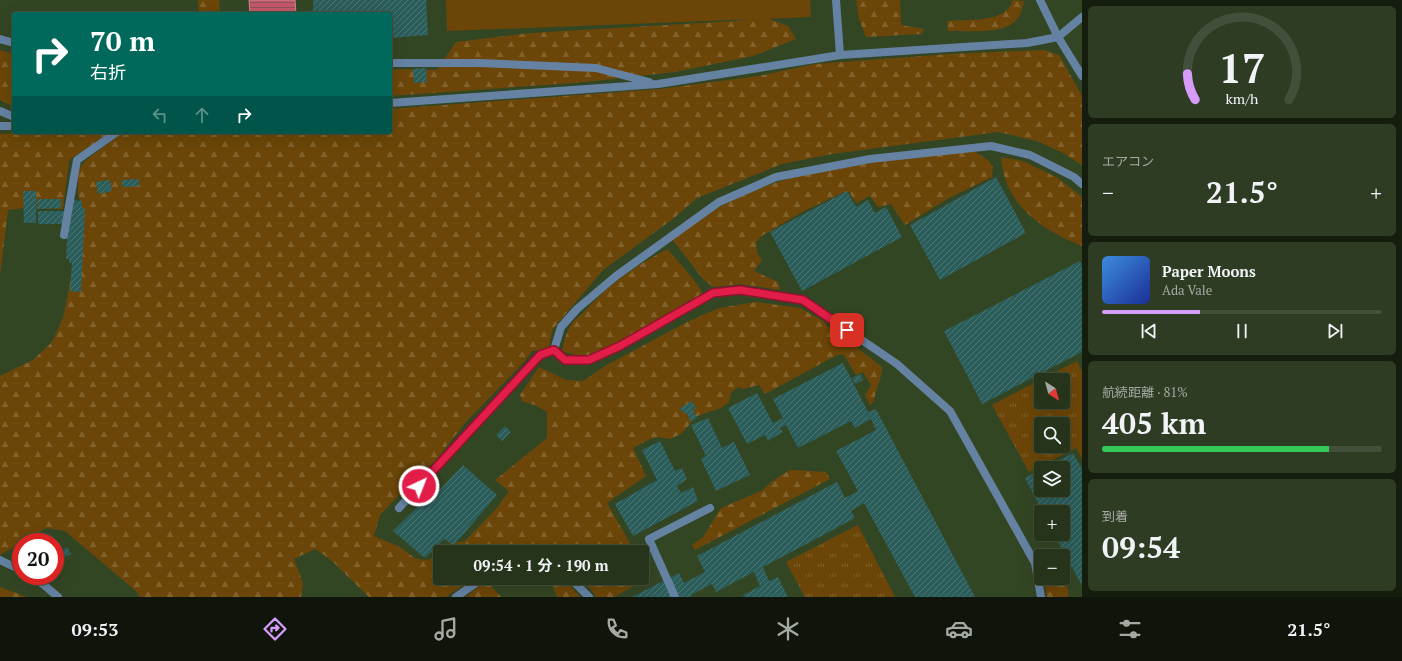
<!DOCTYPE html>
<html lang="ja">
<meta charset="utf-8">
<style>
body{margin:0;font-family:"PT Serif","Noto Sans JP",serif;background:#2e3c24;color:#f1f3f6;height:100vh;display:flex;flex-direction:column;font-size:15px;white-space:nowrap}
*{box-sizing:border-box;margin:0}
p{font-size:13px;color:#a4aaa3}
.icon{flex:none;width:22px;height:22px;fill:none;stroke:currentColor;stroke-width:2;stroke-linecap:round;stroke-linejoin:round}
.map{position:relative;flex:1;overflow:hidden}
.panel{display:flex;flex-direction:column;gap:6px;padding:6px;background:#151d0f;width:320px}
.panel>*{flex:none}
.top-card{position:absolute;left:12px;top:12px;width:380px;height:122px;border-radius:4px;box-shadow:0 4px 16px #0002,0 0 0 1px #424f3a;background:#00695c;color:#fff;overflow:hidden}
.needle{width:26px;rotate:144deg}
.fabs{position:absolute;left:1034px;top:373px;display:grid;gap:8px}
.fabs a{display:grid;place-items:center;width:36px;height:36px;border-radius:4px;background:#26341b;box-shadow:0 4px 16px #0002,0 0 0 1px #424f3a;font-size:20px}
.speed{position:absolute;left:12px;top:533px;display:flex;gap:8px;font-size:20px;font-weight:700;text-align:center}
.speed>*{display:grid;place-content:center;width:52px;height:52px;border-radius:50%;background:#26341b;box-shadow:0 4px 16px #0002,0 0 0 1px #424f3a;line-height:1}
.speed .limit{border:6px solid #d22;background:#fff;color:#111}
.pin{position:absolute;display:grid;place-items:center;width:34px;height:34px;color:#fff;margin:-17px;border-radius:8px;box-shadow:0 2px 6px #0006}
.me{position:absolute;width:44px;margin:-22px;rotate:43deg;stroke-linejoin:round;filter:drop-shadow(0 0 3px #0008)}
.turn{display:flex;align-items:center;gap:14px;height:84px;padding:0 12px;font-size:18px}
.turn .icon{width:52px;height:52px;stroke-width:2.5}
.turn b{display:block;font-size:28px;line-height:34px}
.lanes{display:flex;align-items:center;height:38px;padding:0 12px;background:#0003;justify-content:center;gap:20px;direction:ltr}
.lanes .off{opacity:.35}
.big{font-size:30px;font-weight:700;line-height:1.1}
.panel .widget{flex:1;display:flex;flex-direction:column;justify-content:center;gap:6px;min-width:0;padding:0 14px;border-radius:6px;background:#2e3c24}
.panel .dial{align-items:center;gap:0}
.dial svg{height:104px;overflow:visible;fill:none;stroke:#424f3a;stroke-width:7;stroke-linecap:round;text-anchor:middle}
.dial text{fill:#f1f3f6;stroke:none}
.song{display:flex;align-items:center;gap:12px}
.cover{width:48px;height:48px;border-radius:6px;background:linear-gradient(135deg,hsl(210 70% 55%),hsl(230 70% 35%))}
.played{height:4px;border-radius:2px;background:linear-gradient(90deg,#d79bf9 35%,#424f3a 35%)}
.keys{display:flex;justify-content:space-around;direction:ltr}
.heat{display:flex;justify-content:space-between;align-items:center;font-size:22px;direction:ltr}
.charge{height:6px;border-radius:3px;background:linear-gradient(90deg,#34c759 81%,#424f3a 0)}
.trip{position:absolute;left:433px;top:545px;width:216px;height:40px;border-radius:4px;background:#26341b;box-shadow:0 4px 16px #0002,0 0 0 1px #424f3a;font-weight:700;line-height:40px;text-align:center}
.menu{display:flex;height:64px;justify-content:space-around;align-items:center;background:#0f150b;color:#a4aaa3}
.menu .icon{width:28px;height:28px}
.menu .selected{color:#d79bf9}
.menu b{font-size:18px;color:#f1f3f6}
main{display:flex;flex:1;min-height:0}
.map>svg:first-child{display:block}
</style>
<main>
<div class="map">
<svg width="1082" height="597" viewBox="0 0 1082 597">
<defs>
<pattern id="forest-firs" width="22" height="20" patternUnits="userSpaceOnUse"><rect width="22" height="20" fill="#6c4608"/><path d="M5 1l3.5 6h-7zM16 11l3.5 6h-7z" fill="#81612c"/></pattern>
<pattern id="park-tufts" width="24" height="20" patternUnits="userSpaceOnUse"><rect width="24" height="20" fill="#6c4608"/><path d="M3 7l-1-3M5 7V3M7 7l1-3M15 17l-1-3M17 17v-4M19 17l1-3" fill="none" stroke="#81612c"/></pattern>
<pattern id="water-rules" width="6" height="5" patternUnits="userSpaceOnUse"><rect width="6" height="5" fill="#c15869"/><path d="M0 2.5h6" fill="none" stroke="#90525a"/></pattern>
<pattern id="building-hatch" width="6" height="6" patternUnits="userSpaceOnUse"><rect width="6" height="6" fill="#2b5d5b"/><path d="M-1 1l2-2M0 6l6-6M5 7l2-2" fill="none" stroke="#4a7572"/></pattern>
</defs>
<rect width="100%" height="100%" fill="#334624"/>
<path fill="url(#forest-firs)" d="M198,0H219L220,14H199Z
M856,0H900L901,25L924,29L922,34L866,37L859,19Z
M1013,0L1024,1C1023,7 1021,13 1018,18C1005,36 967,30 948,31L947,21C967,19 1006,24 1013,0Z
M764,17L788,26L796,39L753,56L675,72L586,82L390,96V69L437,70L456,42L531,33L735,21Z
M0,50L14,54V107L0,100Z
M1043,50L1059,55L1082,96V165L1063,153L1037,141L998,132L832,154L782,164L697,198L674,218L603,270L552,330L549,348L532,351L524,362L465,423L436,460L402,492L380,515L374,536L400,547L416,559L429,560L439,553L446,544L465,541L496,509L509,491L495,480L547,438V412L537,406L522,401L520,395L539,367L566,380L583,381L605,366L687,322L719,308L756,302L800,308L823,321L827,326L841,335L882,367C882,379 876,388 874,401L870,405L865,395L871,385L863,372L856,375L844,355H837L765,394L759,385L743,389L738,387L731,393L729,402L721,408L697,416L681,434L670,439L660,437L650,439L633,448L646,476L607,503L630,543L622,549V552H440V578H474L446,597H369L331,560L315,549L294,559L303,583L301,597H140L137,592L65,531L46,528L0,555V376L33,360L52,342L63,318L76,254L81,204L78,194V171L85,161L122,133L390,132V109L660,89L759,76L815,64L950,54Z
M33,132H111L69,160L63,209L23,208L8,210L0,276V134Z
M974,151L989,161L993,167L992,177L949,198L905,225L891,204L878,207L870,196L856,203L849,192L842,193L804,211L760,237L756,243L757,253L762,260L754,271L778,282L780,290L740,284L713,287L703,279L672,239C693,224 713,209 737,198C810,163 895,160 974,151Z
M1001,157L1023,161L1058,178L1082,197V246C1042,230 1004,205 1001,157Z
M668,249C677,262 699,282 703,295L688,301L633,336L592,355H576L562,351C564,342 566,333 571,325C574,320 580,316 584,312C607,286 637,264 668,249Z
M790,470L826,472L830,479L695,550L692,545L703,537L721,508L761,491L774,480Z
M1063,577L1068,589V597H1047L1044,578H1063Z
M489,578H503L491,586L501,597H466Z
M550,578H564L580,597H557Z
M578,578H628L634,586L614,597H596L591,589Z
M0,587L27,597H0Z"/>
<path fill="url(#park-tufts)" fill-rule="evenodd" d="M1077,361L1082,372V459L1076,448L1029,472L992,405ZM1041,380H1063V402H1041ZM1041,424H1063V446H1041Z
M858,525L895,597H805L786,562Z"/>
<path fill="#6c4608" d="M446,0H810L811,17L447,31Z"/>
<path fill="url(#water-rules)" stroke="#cd878d" d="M249,0H295L296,14H250Z"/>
<path fill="url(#building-hatch)" d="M313,0H426L428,35L390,38V14H313Z
M426,68L427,82L414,83L413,69Z
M996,177L1026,233L940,280L910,225Z
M139,179V186L122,187V180Z
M110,180L112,191L98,194L96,182Z
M23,191H36V223H24Z
M847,191L856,207L868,200L875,213L886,207L902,237L802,291L770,232Z
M37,199H61V208L37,209Z
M69,200L82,201V208H85L81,292L70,291L72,263H69V259H66Z
M38,211H65V224H38Z
M1080,261L1082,266V352L982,404L944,331Z
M843,363L868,412L876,409L975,597H915L864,503L851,511L855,518L763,567L769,581L778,577L788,597H744L743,595L760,586L754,572L716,592L712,584L691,595L692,597H632L679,573L684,583L705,572L697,556L837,482L845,498L858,491L836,451L876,430L871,419L855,428L851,421L798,448L786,425L780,428L783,432L768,441L765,435L747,444L728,408L757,393L773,423L783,418L773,399Z
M860,374L863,380L855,384L852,378Z
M692,401L696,408L693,410L697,418L691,422L686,412L684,414L680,408Z
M708,418L722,448L734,442L750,475L716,491L701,459L706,456L691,425Z
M505,426L511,432L502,441L496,435Z
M660,441L675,471L682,468L687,479L677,486L681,493L693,487L698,501L633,536L615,504L657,480L642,450Z
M1073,453L1082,469V586L1054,534H1063V512H1043L1025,478L1041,470V490H1063V468H1044Z
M463,465L497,495L454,545L444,539L425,558L393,531L431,494L433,497Z
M67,547L71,554L65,557L61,551Z"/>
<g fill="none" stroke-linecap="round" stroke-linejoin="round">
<path stroke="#6582a3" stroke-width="8" d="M1040,0L1058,37L1082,76
M0,39L14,43
M390,63H479L596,68L649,82
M390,103L658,84L840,55L1027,43L1058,37L1082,17
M0,111L14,117
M0,126H14
M64,235L77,160L117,132
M399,508L540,355L554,350
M570,578L589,597
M456,597L483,578
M675,597L649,539L710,508
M1041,597L1035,563L950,411L897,364L803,300L740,290L713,293L620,346L589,360H565L554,350L561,327L577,309L616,276L719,202L776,177L870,159L991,146L1030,155L1074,177L1082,184"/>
<path stroke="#6582a3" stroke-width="8" d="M836,0L840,55
M0,560L21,570
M30,576L44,585L58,597"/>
</g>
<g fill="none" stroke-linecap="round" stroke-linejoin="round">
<defs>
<path id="route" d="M419,486L540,355L554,350L565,360H589L620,346L713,293L740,290L803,300L847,330"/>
</defs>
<use href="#route" stroke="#92132f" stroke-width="10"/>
<use href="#route" stroke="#e11d48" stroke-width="7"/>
</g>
</svg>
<div class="fabs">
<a><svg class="needle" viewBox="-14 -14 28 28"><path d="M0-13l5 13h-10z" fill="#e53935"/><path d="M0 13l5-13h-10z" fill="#a4aaa3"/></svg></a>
<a><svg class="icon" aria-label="search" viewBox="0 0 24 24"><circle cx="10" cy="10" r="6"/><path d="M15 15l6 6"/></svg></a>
<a><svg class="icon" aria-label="layers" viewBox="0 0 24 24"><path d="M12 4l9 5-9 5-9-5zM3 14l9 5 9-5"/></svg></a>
<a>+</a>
<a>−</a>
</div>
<div class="speed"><div class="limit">20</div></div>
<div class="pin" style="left:847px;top:330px;background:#d93025"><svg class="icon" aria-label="arrive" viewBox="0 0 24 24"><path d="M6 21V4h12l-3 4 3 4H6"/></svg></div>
<svg class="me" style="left:419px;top:486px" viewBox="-20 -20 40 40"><circle r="17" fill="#e11d48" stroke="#fff" stroke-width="3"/><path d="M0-11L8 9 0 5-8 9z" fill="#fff"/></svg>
<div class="trip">09:54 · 1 分 · 190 m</div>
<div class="top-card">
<div class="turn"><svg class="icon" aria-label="right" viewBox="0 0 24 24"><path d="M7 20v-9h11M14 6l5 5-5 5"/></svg><div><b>70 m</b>右折</div></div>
<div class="lanes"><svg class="icon off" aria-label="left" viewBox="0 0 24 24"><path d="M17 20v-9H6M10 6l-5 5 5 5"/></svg><svg class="icon off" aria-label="ahead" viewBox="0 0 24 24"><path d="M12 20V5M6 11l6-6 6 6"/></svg><svg class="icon" aria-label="right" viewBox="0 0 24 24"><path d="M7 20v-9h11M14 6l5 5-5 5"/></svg></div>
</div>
</div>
<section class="panel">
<div class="widget dial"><svg viewBox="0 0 100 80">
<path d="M14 69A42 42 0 1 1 86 69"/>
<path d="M14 69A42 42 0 0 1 8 49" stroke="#d79bf9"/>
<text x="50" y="56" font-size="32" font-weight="700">17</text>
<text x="50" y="72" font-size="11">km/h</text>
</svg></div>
<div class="widget"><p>エアコン</p>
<div class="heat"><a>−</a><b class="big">21.5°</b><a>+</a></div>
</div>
<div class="widget">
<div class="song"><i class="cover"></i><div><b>Paper Moons</b><p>Ada Vale</p></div></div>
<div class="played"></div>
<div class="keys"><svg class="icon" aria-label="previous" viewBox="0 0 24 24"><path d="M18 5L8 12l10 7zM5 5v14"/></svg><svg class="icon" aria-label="pause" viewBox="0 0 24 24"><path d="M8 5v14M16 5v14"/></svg><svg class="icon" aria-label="next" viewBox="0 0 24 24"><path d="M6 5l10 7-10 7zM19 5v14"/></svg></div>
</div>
<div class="widget"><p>航続距離 · 81%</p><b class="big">405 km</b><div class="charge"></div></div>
<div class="widget"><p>到着</p><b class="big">09:54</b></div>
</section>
</main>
<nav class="menu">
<b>09:53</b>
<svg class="icon selected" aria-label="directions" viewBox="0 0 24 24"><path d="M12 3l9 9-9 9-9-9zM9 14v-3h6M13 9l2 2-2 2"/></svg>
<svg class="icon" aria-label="music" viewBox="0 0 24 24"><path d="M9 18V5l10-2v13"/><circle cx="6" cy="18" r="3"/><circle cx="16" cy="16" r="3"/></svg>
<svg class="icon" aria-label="phone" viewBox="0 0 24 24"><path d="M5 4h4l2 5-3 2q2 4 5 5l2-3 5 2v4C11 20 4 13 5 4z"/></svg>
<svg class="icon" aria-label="climate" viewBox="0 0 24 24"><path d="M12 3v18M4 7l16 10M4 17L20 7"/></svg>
<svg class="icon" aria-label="car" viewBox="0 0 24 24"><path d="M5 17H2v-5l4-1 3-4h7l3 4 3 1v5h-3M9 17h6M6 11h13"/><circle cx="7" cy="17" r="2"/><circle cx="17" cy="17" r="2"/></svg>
<svg class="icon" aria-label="filters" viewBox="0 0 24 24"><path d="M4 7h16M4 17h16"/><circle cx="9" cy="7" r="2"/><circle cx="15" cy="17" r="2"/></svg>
<b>21.5°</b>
</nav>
